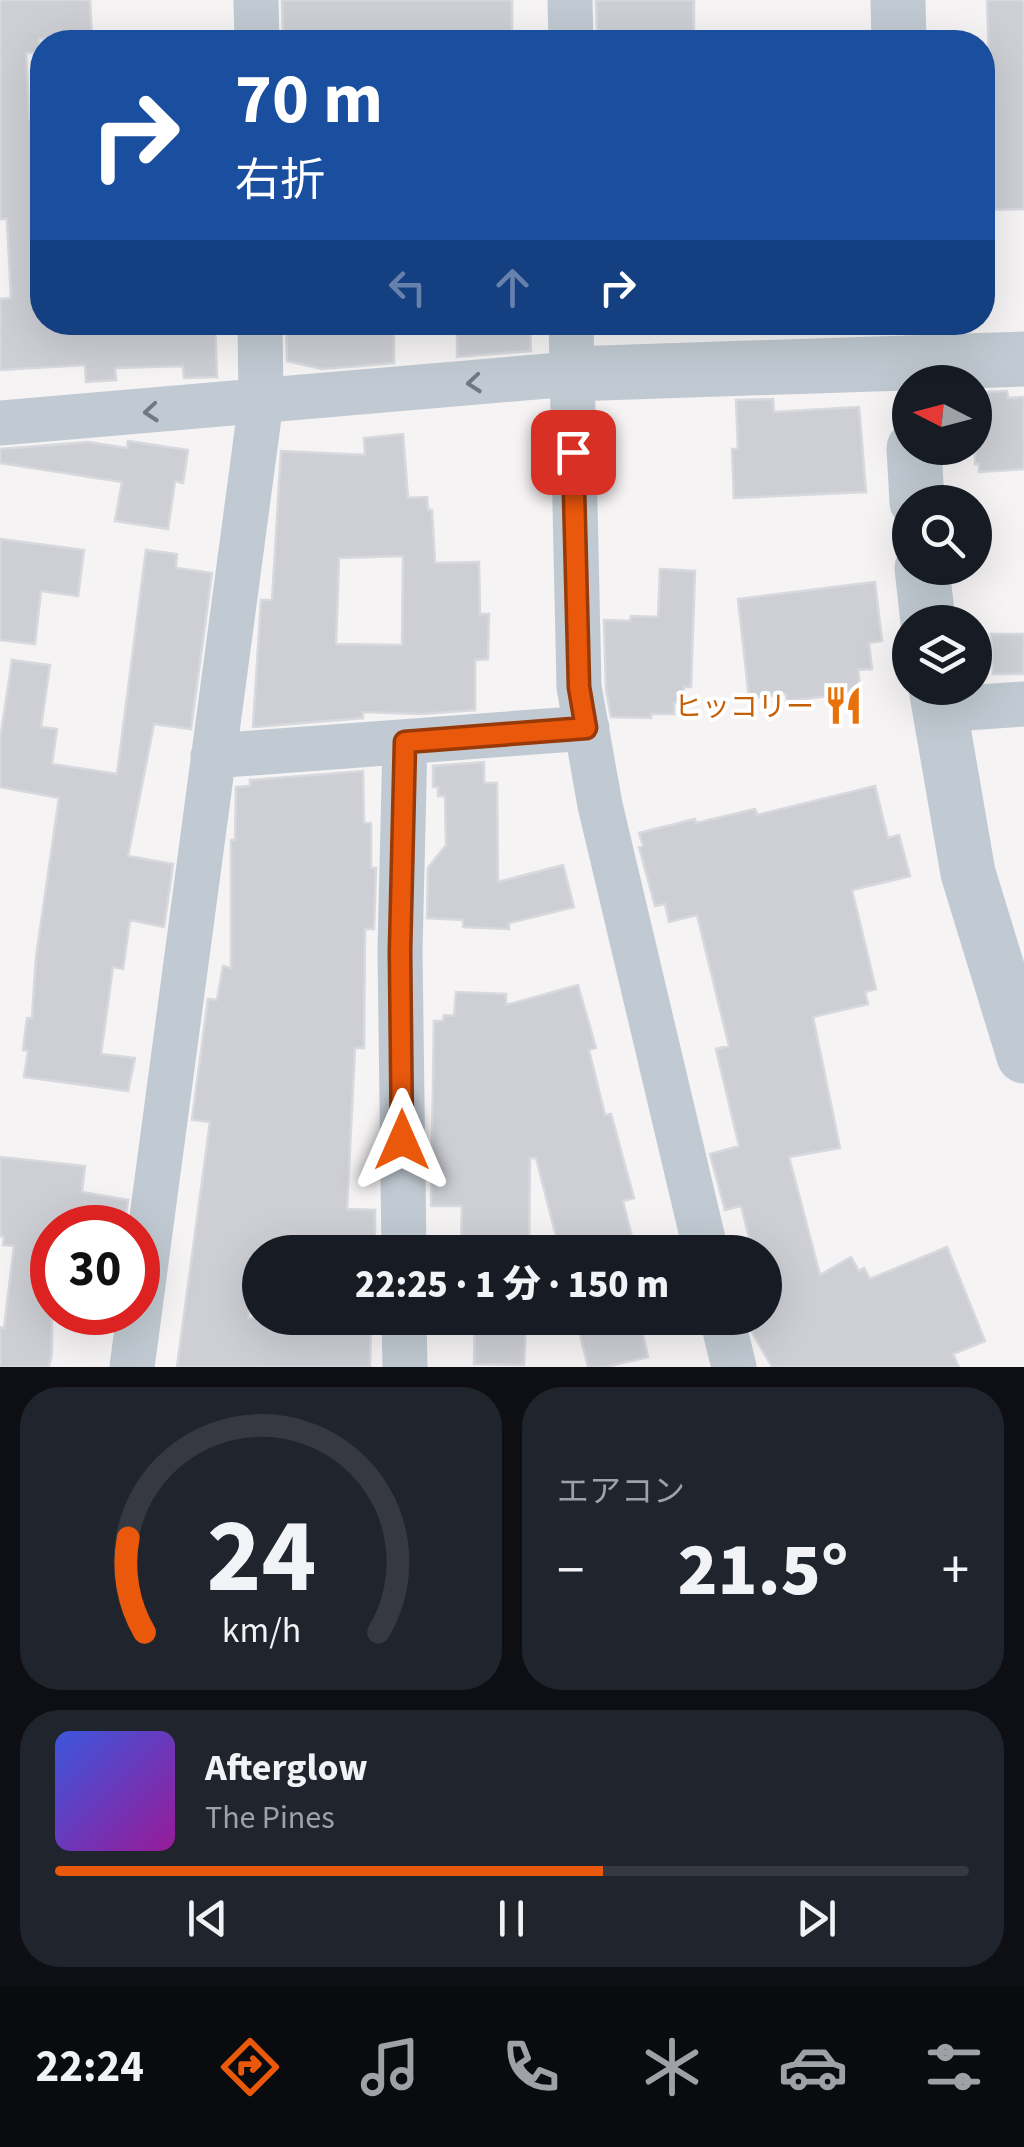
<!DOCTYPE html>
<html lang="ja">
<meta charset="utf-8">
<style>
body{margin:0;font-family:"Source Sans 3","Noto Sans JP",sans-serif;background:#20242c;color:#f1f3f6;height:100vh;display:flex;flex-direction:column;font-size:38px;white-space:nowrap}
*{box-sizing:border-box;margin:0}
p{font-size:32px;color:#9ea1a6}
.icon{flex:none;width:55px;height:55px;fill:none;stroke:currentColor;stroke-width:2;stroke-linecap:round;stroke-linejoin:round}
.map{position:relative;height:1367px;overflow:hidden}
.side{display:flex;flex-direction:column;gap:20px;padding:20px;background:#0d0f14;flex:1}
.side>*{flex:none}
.guide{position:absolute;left:30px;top:30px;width:965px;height:305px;border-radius:40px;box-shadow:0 10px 40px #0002;background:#1a4fa0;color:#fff;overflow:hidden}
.needle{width:65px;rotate:276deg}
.tools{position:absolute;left:892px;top:365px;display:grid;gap:20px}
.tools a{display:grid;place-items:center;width:100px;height:100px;border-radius:50%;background:#171b24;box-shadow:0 10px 40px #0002;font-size:50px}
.speed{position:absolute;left:30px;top:1205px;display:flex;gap:20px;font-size:50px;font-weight:700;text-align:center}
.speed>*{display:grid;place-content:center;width:130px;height:130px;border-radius:50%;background:#171b24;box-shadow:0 10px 40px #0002;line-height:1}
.speed .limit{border:15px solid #d22;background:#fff;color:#111}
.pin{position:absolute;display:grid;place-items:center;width:85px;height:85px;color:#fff;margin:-42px;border-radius:20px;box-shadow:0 5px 15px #0006}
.me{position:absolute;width:110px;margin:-55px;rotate:0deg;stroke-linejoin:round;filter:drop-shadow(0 0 8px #0008)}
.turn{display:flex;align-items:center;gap:35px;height:210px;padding:0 40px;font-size:45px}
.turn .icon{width:130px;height:130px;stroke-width:2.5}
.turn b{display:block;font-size:70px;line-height:85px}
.lanes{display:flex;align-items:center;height:95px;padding:0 40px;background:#0003;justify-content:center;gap:50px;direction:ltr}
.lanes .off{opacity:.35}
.big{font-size:75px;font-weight:800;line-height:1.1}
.side .tile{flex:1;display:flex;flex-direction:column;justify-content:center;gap:15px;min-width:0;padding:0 35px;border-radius:40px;background:#20242c}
.side .dial{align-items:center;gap:0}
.dial svg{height:260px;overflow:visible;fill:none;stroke:#363941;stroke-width:7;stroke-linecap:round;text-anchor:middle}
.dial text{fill:#f1f3f6;stroke:none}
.song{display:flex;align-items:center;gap:30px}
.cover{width:120px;height:120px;border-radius:15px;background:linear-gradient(135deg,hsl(230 70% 55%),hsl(300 70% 35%))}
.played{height:10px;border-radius:5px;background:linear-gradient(90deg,#ea580c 60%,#363941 60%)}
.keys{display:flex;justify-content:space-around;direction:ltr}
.heat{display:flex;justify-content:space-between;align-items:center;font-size:55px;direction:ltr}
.side .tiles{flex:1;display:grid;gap:20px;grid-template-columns:1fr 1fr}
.tile:last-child{grid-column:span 2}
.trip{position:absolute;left:242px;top:1235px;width:540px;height:100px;border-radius:50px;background:#171b24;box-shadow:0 10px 40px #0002;font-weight:800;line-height:100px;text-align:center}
.dock{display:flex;height:160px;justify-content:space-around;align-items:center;background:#090b0e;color:#9ea1a6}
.dock .icon{width:70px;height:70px}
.dock .active{color:#ea580c}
.dock b{font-size:45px;color:#f1f3f6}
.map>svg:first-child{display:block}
</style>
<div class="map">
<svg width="1024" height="1367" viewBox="0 0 1024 1367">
<rect width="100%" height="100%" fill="#f5f3f3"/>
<path fill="#cdcfd5" stroke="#d7d9de" stroke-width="2.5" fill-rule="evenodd" d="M0,0H90L92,38L39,39L40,52L26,53L29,119H40L42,322H215L217,377L184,378L183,366L115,368L116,380L86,382L85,365L0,370V299L11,298L7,219H0Z
M282,0H512V42H283Z
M596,0H694V42H626L625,33H597Z
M987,0H1024V209L982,210V155L985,147L992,146Z
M350,322H394V363L322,369L287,361L286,323Z
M457,322H530L531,351L457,357Z
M1007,391L1008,398L1024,397V469L979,472V464H975V393Z
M773,399L774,412L859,407L866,492L734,498L732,449H738L736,400Z
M403,434L408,498L427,497L428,510H432L435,563L479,562L480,614H489L488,659L475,660V710L421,714L363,712V718L253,727L261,600H272L281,451L365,455L364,438ZM403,556L402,645L336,644L339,558Z
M128,441L188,450L183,483L175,481L168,529L115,521L122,482L0,463V449L88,442L127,448Z
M0,539L84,550L78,596L41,591L35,644L0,640Z
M146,550L177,554L176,568L212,573L191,729L154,724L128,856L173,864L164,927L130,920L123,969L113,967L101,1054L135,1058L128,1091L24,1077L28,1051L23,1050L27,1018H32L36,957L59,798L0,787V740L12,660L50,665L41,727L57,729L52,764L117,774Z
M660,569L695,571L691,687H684V703H674V714H651V718L611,717L606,690L604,620L630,621L631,616L658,617Z
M875,582L882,641L869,643L872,669L858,670L861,692L787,701L786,694L749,698L738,599Z
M991,634H1024V674H993Z
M484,762V783H497L498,882L563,865L574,907L509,923V929L463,927V920L427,918L428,868L446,845L445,796H438V787H433V766Z
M363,771L364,823H371V868H376L374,929H365L364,1048H355L347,1209L375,1210V1252H258L248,1318H371L370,1367H177L210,1122L192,1120L208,999L217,1000L223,966L231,968V840H235L236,787L250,786V780Z
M875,786L888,838L899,835L910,876L852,890L876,989L865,992L868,1004L813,1017L840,1148L789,1157L820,1275L851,1257L859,1271L864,1268L870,1279L947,1247L985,1341L953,1354L959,1367H772L752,1332L749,1318H765V1252H753L741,1206L725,1210L710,1154L739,1146L716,1049L729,1046L697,915L669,922L665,904L655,906L639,847L643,846L639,833L695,819L696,823L755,809L757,815Z
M578,985L596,1048L589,1050L605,1115L611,1114L634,1198L623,1201L632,1237L621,1240L624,1252H568L566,1248H559L536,1158H530L529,1248H461L462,1206H431L434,1021H443L444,1015L454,1016L456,992L506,994V1005Z
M0,1157L85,1166L82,1192L128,1200L124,1228H52V1354L49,1367H0V1327L4,1328L14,1246L3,1245L4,1237L0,1236Z
M475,1318H526L524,1365L474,1364Z
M576,1318H639L648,1357L605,1367H588Z"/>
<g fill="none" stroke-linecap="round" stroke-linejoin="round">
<path stroke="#c1cad2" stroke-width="45" d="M256,0L257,42
M570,0L571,42
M571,322L579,687L600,805L706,1252
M0,423L571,374
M938,710L1024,704
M213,756L587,728
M404,1252L400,951L405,742
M404,1318L405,1367
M722,1318L734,1367
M132,1367L261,402L260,322"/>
<path stroke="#c1cad2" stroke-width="55" d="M898,0L899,42
M571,374L1024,359
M914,448L917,502
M922,568L928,622
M936,688L968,873L1024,1056"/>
</g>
<defs><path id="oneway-chevron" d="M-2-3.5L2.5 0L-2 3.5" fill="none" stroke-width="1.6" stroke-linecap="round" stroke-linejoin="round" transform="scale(2.5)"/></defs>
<g stroke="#6e7983">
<use href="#oneway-chevron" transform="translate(474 383) rotate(175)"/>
<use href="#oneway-chevron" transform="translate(151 412) rotate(175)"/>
</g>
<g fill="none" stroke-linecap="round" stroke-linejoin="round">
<defs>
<path id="route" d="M402,1140L400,951L405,742L586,728L579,687L573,452"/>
</defs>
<use href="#route" stroke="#983908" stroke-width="25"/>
<use href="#route" stroke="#ea580c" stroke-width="18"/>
</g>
<defs>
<symbol id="restaurant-bare" viewBox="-9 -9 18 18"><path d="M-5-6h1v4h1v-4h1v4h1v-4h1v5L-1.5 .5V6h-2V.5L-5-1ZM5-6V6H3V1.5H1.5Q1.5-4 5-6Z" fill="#e8710a" stroke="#fff" stroke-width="2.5" paint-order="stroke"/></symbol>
</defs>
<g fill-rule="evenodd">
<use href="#restaurant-bare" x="816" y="678" width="55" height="55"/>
</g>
<g text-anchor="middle" stroke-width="8" stroke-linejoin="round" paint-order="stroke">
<g font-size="28" fill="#c56008" stroke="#fff" text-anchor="end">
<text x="814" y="716">ヒッコリー</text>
</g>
</g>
</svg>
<div class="tools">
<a><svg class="needle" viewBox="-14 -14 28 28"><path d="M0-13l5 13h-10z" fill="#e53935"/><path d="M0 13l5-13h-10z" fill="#9ea1a6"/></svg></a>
<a><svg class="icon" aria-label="search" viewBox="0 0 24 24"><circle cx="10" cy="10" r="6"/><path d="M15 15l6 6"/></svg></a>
<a><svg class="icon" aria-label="layers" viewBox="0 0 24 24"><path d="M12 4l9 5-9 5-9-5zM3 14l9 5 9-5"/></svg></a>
</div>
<div class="speed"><div class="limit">30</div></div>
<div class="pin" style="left:573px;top:452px;background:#d93025"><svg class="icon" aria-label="arrive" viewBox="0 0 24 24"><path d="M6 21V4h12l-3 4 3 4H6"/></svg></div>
<svg class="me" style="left:402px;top:1140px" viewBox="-20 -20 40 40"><path d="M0-17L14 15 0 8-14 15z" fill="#ea580c" stroke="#fff" stroke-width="4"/></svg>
<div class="trip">22:25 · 1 分 · 150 m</div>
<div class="guide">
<div class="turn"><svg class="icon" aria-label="right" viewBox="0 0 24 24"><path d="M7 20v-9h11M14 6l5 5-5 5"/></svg><div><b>70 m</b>右折</div></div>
<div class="lanes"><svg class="icon off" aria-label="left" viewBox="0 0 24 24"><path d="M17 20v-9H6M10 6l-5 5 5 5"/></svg><svg class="icon off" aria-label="ahead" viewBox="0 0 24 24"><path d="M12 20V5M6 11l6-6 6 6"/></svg><svg class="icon" aria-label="right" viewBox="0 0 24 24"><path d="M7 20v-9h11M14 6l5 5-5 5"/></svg></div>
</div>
</div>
<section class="side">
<div class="tiles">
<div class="tile dial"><svg viewBox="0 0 100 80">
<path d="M14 69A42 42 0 1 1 86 69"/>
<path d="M14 69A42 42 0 0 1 9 40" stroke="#ea580c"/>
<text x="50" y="56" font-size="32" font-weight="700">24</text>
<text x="50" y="72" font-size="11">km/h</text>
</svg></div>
<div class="tile"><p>エアコン</p>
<div class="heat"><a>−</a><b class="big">21.5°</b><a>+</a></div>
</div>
<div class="tile">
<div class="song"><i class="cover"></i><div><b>Afterglow</b><p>The Pines</p></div></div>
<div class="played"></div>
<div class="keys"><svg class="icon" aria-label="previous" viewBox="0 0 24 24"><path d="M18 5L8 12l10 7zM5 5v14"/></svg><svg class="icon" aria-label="pause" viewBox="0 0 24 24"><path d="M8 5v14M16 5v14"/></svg><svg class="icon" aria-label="next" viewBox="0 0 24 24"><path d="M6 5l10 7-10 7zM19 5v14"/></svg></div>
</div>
</div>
</section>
<nav class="dock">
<b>22:24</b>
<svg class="icon active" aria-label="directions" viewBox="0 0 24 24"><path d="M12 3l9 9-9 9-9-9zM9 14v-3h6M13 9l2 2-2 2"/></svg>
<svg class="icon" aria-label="music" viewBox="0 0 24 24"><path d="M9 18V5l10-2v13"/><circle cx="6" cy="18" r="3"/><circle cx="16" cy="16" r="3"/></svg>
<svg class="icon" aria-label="phone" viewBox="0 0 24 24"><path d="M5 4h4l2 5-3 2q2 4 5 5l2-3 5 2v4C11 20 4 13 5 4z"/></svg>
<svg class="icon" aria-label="climate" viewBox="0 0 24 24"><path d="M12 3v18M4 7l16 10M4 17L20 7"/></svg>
<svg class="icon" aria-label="car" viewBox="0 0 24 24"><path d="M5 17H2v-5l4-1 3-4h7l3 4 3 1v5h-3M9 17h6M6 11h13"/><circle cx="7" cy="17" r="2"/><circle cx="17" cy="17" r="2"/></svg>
<svg class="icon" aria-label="filters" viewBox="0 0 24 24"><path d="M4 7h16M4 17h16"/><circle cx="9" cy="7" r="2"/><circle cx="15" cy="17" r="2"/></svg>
</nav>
